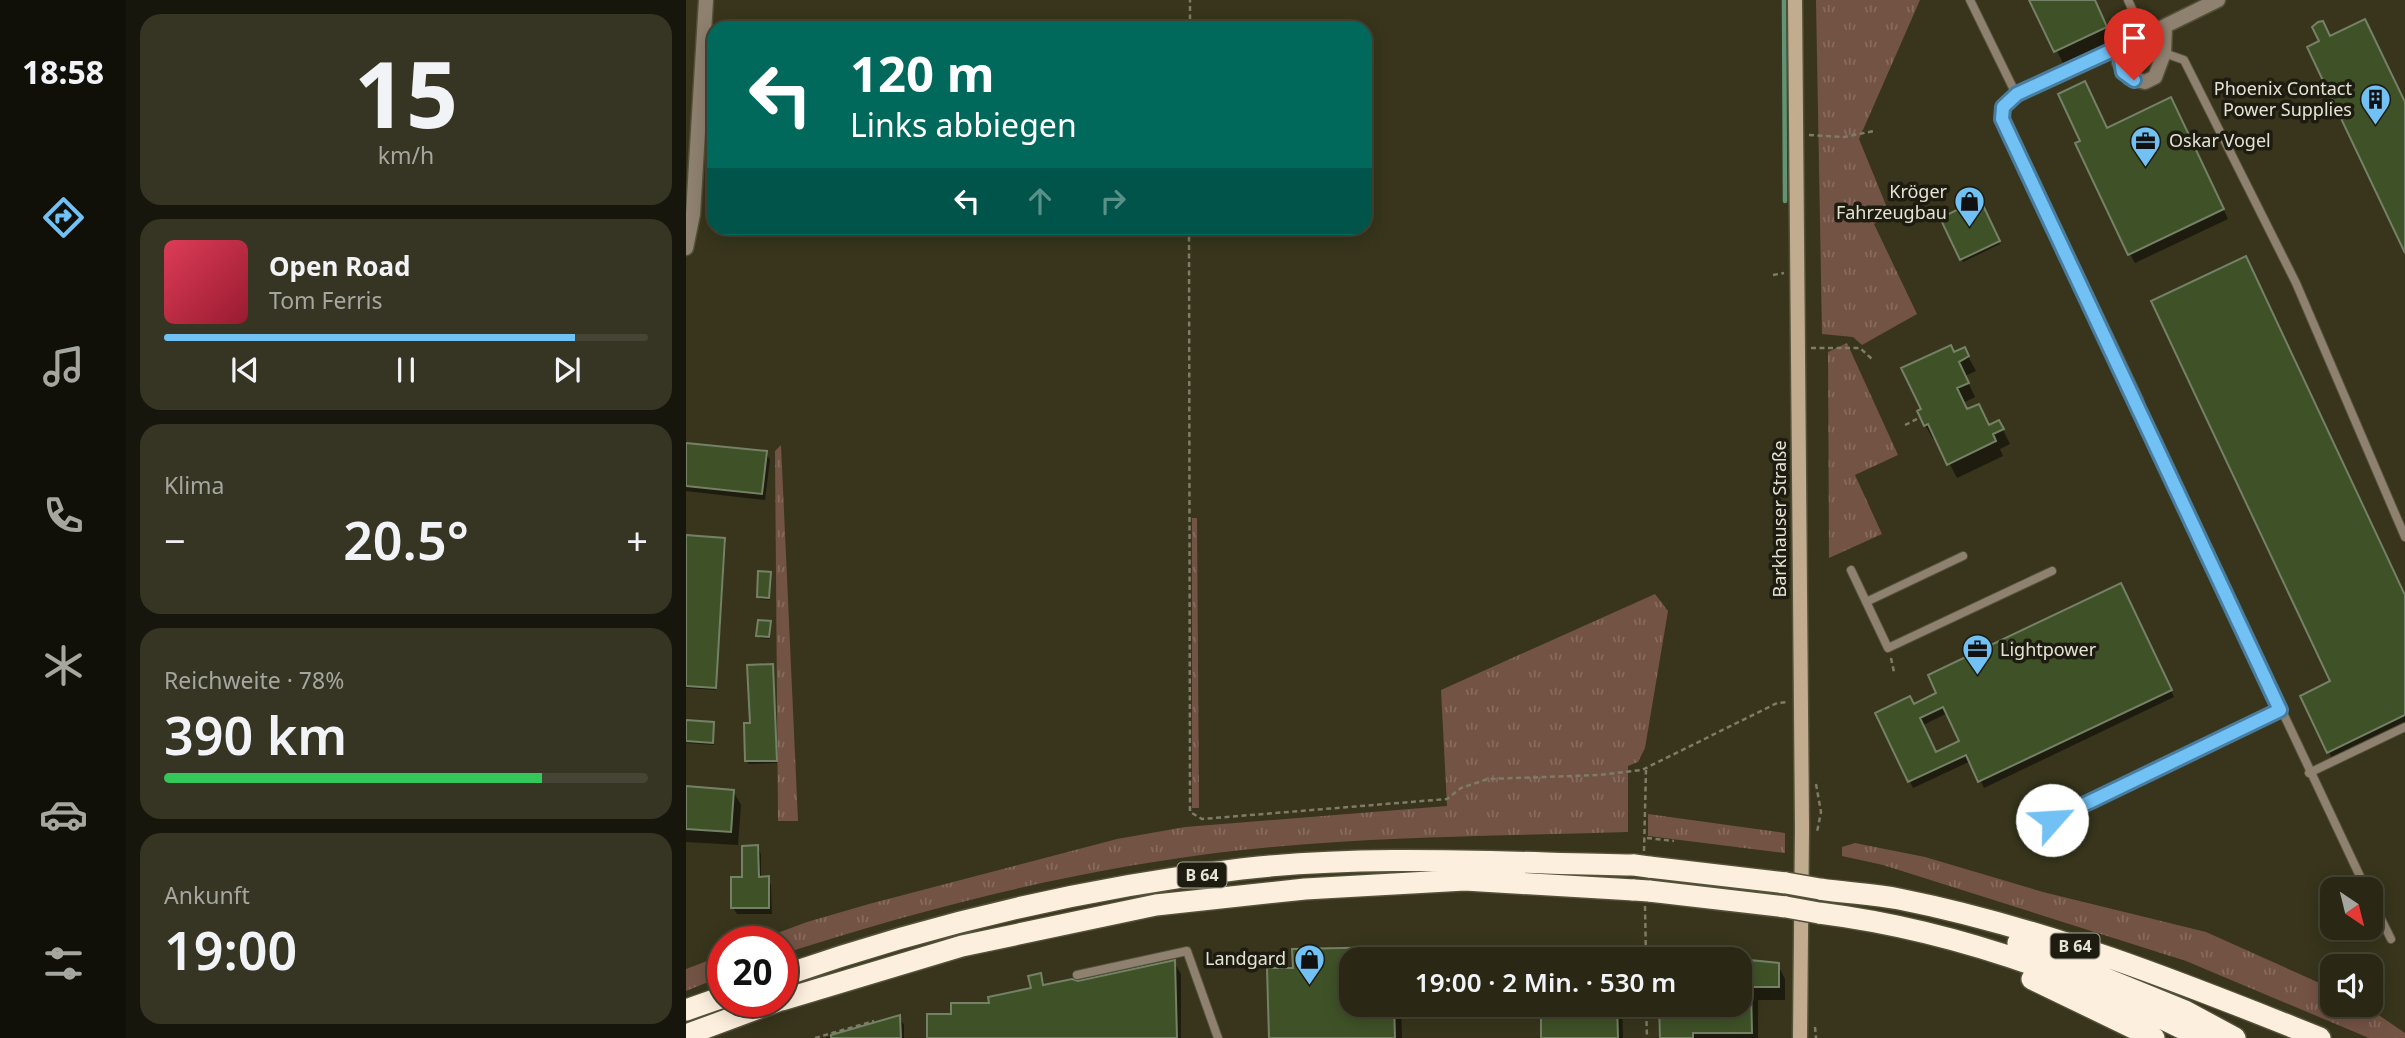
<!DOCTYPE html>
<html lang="de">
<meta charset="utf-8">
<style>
body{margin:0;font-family:"Noto Sans",sans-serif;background:#363422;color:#f1f3f6;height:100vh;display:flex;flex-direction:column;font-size:26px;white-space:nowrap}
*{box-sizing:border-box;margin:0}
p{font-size:23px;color:#a5a6a0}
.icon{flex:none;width:38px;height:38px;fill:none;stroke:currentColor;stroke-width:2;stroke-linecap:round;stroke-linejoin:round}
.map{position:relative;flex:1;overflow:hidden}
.drawer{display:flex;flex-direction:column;gap:14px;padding:14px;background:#17160c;width:560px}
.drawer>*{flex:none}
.guide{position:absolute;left:21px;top:21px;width:665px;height:214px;border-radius:21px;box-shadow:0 4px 18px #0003,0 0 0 2px #464434;background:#00695c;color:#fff;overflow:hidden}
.needle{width:46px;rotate:145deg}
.buttons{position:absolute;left:1634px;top:877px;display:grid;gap:14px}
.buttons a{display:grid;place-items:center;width:63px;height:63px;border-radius:14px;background:#2a2815;box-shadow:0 4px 18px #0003,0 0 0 2px #464434;font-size:35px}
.speed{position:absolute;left:21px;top:926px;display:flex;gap:14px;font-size:35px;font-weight:700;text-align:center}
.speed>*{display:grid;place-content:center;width:91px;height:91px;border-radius:50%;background:#2a2815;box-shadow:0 4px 18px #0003,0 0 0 2px #464434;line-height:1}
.speed .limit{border:10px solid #d22;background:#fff;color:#111}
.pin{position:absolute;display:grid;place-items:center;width:60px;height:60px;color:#fff;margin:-72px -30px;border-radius:50% 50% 50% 0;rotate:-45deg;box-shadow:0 0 7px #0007}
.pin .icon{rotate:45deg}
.me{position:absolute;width:77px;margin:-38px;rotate:64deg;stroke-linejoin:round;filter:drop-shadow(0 0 5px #0008)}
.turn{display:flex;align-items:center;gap:24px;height:147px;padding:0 28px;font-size:32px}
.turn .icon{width:91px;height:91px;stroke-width:2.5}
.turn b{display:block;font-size:49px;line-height:60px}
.lanes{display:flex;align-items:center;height:66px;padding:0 28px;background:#0003;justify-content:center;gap:35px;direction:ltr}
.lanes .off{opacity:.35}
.big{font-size:52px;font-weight:600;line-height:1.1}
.drawer .widget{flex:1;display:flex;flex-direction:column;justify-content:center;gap:10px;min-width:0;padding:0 24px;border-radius:21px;background:#363422}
.drawer .dial{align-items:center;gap:0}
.dial b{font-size:91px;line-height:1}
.song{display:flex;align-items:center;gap:21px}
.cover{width:84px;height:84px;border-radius:10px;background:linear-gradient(135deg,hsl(350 70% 55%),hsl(350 70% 35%))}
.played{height:7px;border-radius:4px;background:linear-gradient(90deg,#71c1f5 85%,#464434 85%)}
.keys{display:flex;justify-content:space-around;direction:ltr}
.heat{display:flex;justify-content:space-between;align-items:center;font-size:38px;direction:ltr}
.charge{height:10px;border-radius:5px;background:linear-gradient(90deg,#34c759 78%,#464434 0)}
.trip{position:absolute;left:653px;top:947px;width:413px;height:70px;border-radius:21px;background:#2a2815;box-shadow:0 4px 18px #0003,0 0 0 2px #464434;font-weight:600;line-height:70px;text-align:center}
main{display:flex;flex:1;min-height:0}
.menu{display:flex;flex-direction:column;width:126px;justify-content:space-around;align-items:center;background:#111008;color:#a5a6a0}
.menu .icon{width:49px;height:49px}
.menu .selected{color:#71c1f5}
.menu b{font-size:32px;color:#f1f3f6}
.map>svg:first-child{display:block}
</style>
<main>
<nav class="menu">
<b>18:58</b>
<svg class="icon selected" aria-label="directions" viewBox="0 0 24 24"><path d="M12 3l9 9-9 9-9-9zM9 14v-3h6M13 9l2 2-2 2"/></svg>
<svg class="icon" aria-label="music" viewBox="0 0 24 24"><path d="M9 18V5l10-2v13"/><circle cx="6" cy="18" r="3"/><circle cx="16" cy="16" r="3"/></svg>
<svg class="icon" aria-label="phone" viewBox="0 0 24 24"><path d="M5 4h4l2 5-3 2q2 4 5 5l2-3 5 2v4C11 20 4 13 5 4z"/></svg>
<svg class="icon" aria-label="climate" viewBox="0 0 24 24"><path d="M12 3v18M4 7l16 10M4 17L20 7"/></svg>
<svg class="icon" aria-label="car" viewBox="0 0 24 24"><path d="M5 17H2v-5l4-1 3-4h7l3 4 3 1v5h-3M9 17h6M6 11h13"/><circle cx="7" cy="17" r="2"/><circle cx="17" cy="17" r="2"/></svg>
<svg class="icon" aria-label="filters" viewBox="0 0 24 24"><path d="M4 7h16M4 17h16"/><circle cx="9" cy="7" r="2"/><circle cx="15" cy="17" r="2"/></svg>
</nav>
<section class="drawer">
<div class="widget dial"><b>15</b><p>km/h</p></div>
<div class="widget">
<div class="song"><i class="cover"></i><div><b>Open Road</b><p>Tom Ferris</p></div></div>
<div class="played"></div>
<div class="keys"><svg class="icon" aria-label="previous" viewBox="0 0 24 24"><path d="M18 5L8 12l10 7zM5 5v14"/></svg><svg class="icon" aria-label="pause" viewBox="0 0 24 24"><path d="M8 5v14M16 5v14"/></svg><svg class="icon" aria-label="next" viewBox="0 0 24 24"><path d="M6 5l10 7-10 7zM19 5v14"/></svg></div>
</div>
<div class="widget"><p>Klima</p>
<div class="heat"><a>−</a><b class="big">20.5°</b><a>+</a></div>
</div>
<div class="widget"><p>Reichweite · 78%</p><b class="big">390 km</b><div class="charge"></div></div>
<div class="widget"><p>Ankunft</p><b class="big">19:00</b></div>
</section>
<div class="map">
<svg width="1719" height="1038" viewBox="0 0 1719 1038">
<defs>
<pattern id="grass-tufts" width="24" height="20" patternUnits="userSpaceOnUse" patternTransform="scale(1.75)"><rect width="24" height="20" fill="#735344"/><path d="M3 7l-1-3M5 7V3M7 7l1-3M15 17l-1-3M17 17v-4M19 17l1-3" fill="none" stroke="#876c5e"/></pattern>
</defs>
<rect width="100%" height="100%" fill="#38351c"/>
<path fill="url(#grass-tufts)" d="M1130,0H1234L1173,139L1204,215L1188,224L1231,314L1176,345L1167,337L1136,334Z
M1161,343L1212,455L1169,475L1196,534L1143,558L1142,352Z
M95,445L112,821H92L89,451Z
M506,518H511L513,808H506Z
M969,594L982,611L959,748L952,762L942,766V832C813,836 684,836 556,850C400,867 245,906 96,954V942L70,941L121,922L183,904L431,839L499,827L761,806L755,690Z
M962,814L1099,833V853L962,836Z
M1169,843L1239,857L1357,892L1520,932L1647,989V1004L1678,1005L1719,1033V1038H1683L1500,961L1197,865L1156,856V847Z
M37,955V976L0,991V969Z"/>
<path fill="#0007" fill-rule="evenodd" d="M1345,0H1408L1428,41L1378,65Z
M1490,109L1542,219L1449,263L1444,254L1421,130Z
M1294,201L1314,244L1277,262L1256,219Z
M1278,349L1290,371L1279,376L1289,397L1277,403L1281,411L1303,426L1313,422L1324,444L1314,449L1317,456L1271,478L1250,437L1247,439L1239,425L1268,354Z
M0,444L80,453L84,460L79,500L0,491Z
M0,537L40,542L30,690L0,688Z
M84,574V600L74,599L73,597Z
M1438,592L1488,697L1298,788L1285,761L1227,788L1191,714L1228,706ZM1262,713L1275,742L1250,754L1237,725Z
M1719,597V728L1648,762L1643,752L1646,682Z
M83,623L84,639L74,638L72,635Z
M87,669L91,763L62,764L66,725Z
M0,722L27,723L28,745L0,743Z
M0,788L47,791L55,805L52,845L0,842Z
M71,847L75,854V878H82L85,885L86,914H51L47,908Z
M706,949L712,959H665V1004H715L716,1038H584L608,969Z
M1054,960L1092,965L1099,979V1000H1072V1038H975L1054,1004Z
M488,962L495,974V1038H243L267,1016L347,989L354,975L360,986L392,983Z
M857,1004H936L937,1038H857Z
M214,1018L218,1025V1038H139Z"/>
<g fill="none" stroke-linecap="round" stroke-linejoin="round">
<path stroke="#629374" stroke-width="4.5" d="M1098,0L1099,201"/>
</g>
<path fill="#3f5227" stroke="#758167" stroke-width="2" fill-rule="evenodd" d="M1343,0H1409L1421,27L1368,52Z
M1679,19L1719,102V253L1621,47L1633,41L1626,27L1632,22L1637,21L1644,36Z
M1399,81L1421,128L1485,97L1538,209L1442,255L1389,143L1394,141L1372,94Z
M1294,199L1314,241L1274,260L1254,218Z
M1560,256L1719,595V715L1641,753L1614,696L1644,681L1465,301Z
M1265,345L1268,352L1279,347L1283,356L1273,362L1283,383L1271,388L1281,409L1293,404L1303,425L1313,420L1318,429L1307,434L1310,441L1261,465L1242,424L1238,426L1233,415L1231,411L1235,409L1215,368Z
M0,443L81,451L76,494L0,486Z
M0,535L39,538L30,688L0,686Z
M72,571L85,572L83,598L71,597Z
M1435,583L1486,690L1292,782L1280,755L1222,782L1189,713L1224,696L1228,704L1250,693L1242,675ZM1257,707L1273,741L1250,752L1234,718Z
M72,620L85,621L83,637L70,636Z
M87,664L91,761H59L58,723H64L61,665Z
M0,720L28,722L27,743L0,741Z
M0,786L48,790L45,832L0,829Z
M72,845L73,877L83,876V908H45V877H56V846Z
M707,947L708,959H665V1004H708L709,1038H583L581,968H607L606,949Z
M1054,959L1093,963V987H1065L1066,1033H1007V1038H974L973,1004H1054Z
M489,960L491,1038H241V1014H265V1003H303L302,997L345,988L342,976L355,973L357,985L386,979L392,981Z
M855,1004H931L932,1038H855Z
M214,1015L215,1038H145V1035Z"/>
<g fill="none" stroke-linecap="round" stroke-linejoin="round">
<defs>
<path id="lane" d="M1284,0L1330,94
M1442,0L1458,35
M1478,53L1498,60L1610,283L1719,537
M1450,401L1680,889
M1165,570L1202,648L1366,571
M1180,602L1277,556
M1623,773L1719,727
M1366,820L1594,711
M1685,899L1705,939
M391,975L501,951L532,1038"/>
<path id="street" d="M1479,26L1433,47V62L1443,78L1459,82L1469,77L1478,53L1479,26L1532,0
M1433,47L1330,94L1317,107L1316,119L1450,401
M0,248L7,214L20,0"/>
<path id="secondary" d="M1109,0L1116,828L1114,1038"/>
<path id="highway" d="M963,867L1100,883
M1134,889C1160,893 1187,894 1213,899C1359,928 1497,983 1634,1038
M963,891L1100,907
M1133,913C1268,930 1395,976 1515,1038
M1332,943L1499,1011L1549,1038
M96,976C245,924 398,888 555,869C685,854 818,863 948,865
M1346,979L1468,1038
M96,1000L276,946L470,905L619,889L779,880L948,890
M0,1010L37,997
M0,1035L92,1001"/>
</defs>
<use href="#lane" stroke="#545139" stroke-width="10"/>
<use href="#street" stroke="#545139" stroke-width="17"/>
<use href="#secondary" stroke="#545139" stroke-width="17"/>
<use href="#highway" stroke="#545139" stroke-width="24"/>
<path stroke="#7e7c66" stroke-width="2.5" stroke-dasharray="5 3.5" stroke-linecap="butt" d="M504,28V0
M1123,135L1158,137L1188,131
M503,228L504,812L516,819L761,799L775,788L802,779L913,775L956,770L1091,703L1103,702
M1087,275L1098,273
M1125,348H1174L1187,360
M1219,425L1231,419
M1205,658L1208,672
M1130,784L1135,812L1131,832
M961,838L988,841
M958,851L960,770
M959,906L960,959
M960,1004L961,1038
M1129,1027L1130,1038
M129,1038L188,1021"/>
<use href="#lane" stroke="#8f816f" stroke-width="8"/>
<use href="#street" stroke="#8f816f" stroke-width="14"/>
<use href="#secondary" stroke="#c2ac8f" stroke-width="14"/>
<use href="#highway" stroke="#fdefdd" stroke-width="21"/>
<defs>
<path id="highway-bridge" d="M948,865L963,867
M1100,883L1134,889
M948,890L963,891
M1100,907L1133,913"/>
</defs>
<use href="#highway-bridge" stroke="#545139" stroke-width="24" stroke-linecap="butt"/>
<use href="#highway-bridge" stroke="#fdefdd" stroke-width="21"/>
</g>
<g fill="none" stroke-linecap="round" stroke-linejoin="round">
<defs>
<path id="route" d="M1366,820L1594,710L1316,119L1317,107L1331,94L1433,47L1437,72L1448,80"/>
</defs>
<use href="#route" stroke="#497d9f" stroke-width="18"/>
<use href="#route" stroke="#71c1f5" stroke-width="12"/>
</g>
<defs>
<symbol id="building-pin" viewBox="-11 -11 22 30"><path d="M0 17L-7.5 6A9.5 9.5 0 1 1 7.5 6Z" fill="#71c1f5" stroke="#1e1c11"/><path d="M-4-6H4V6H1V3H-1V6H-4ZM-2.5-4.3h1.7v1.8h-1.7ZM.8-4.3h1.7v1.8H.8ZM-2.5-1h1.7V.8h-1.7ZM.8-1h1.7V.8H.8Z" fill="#111"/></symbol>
<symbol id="office-pin" viewBox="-11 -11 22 30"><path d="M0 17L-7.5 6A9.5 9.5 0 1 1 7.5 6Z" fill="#71c1f5" stroke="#1e1c11"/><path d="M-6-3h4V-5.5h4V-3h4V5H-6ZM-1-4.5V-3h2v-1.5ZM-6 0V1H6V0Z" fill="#111"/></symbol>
<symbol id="shop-pin" viewBox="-11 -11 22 30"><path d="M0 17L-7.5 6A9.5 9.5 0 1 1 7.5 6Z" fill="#71c1f5" stroke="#1e1c11"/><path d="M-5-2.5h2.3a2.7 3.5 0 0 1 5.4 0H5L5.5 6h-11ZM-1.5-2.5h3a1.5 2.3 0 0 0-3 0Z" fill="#111"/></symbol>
</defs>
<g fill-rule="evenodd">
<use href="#building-pin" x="1672" y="82" width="35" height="47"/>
<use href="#office-pin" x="1442" y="124" width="35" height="47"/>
<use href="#shop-pin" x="1266" y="184" width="35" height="47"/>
<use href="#office-pin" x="1274" y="632" width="35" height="47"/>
<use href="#shop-pin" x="606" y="942" width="35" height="47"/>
</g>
<g text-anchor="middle" stroke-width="7" stroke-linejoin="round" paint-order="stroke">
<g fill="#1e1c11" stroke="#a9a89a" stroke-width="2">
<rect x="491.5" y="862.5" width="49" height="25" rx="5"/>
<rect x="1364.5" y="933.5" width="49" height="25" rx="5"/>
</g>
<g font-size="16" font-weight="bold" fill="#e5e4d4">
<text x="516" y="881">B 64</text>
<text x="1389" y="952">B 64</text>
</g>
<g font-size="18" fill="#e5e4d4" stroke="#1e1c11" text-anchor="end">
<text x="1666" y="95">Phoenix Contact<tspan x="1666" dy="21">Power Supplies</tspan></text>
<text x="1483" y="147" text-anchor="start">Oskar Vogel</text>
<text x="1261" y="198">Kröger<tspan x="1261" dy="21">Fahrzeugbau</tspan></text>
<text x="1314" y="656" text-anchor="start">Lightpower</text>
<text x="600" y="965">Landgard</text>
</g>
<g font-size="18" fill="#e5e4d4" stroke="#1e1c11">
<text transform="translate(1094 519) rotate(-90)" y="6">Barkhauser Straße</text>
</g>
</g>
</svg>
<div class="buttons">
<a><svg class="needle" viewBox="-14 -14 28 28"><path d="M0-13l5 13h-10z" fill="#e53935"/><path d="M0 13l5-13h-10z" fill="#a5a6a0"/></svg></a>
<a><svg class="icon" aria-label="sound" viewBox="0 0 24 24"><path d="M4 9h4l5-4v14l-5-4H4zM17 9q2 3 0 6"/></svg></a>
</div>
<div class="speed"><div class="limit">20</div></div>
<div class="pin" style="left:1448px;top:80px;background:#d93025"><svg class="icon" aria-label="arrive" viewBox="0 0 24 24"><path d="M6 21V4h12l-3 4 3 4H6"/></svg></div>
<svg class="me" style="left:1366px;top:820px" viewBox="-20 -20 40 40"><circle r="19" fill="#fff"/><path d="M0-13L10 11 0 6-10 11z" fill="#71c1f5"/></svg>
<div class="trip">19:00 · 2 Min. · 530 m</div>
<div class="guide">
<div class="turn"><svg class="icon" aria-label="left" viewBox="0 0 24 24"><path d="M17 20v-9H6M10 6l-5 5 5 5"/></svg><div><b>120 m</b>Links abbiegen</div></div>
<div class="lanes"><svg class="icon" aria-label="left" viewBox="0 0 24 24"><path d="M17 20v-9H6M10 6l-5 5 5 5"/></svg><svg class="icon off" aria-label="ahead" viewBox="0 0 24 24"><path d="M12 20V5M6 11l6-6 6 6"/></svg><svg class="icon off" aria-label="right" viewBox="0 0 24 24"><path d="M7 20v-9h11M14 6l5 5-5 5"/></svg></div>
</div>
</div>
</main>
